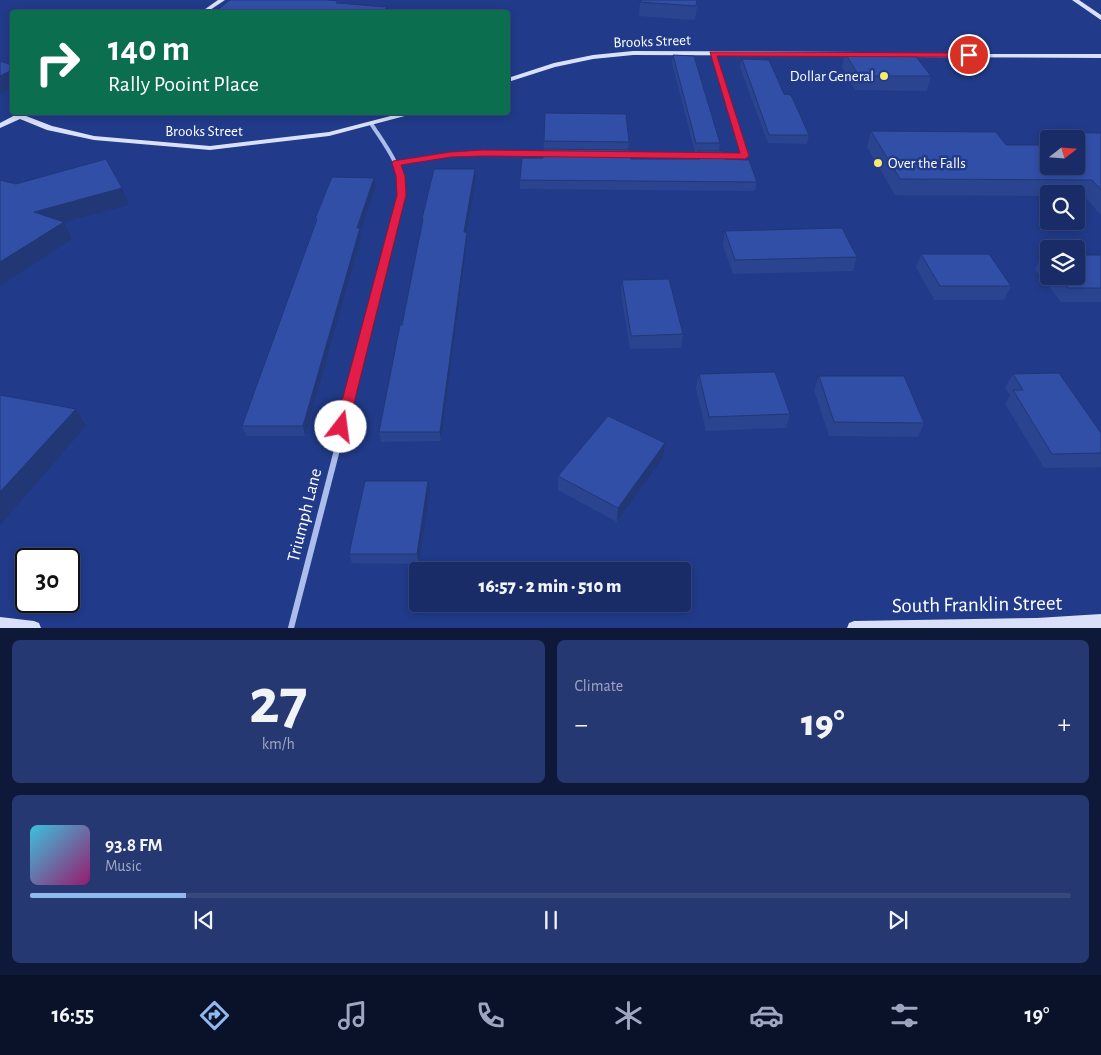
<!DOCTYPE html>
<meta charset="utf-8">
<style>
body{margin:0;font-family:"Alegreya Sans",sans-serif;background:#263871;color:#f1f3f6;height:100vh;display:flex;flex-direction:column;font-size:19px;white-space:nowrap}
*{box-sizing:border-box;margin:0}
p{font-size:16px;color:#9fa7c0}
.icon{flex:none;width:28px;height:28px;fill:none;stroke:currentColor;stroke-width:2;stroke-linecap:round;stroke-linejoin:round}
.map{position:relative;height:628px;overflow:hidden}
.details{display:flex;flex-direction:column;gap:12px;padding:12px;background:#0e1839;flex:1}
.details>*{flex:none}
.banner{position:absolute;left:10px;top:10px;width:500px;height:105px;border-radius:5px;box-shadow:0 2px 8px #0003,0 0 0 1px #37487c;background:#0b6e4f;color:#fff;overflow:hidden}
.needle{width:32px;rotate:73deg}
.buttons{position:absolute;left:1040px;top:130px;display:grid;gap:10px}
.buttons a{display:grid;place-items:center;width:45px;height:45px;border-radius:5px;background:#192c68;box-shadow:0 2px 8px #0003,0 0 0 1px #37487c;font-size:25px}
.speed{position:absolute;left:15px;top:548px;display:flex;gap:10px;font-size:25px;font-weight:700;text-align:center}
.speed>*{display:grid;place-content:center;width:65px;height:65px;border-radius:50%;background:#192c68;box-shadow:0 2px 8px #0003,0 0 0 1px #37487c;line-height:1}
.speed .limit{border:2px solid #111;border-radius:8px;background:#fff;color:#111}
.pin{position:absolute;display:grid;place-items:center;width:42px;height:42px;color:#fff;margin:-21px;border:2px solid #fff;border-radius:50%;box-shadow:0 1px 5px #0007}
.me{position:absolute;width:55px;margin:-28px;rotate:15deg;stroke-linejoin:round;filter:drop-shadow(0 0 4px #0008)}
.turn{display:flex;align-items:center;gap:18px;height:105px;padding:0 15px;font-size:22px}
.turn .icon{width:65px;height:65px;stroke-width:2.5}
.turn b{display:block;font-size:35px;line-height:42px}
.big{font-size:38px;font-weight:800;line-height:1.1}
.details .card{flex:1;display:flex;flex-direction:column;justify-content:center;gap:8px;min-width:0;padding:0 18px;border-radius:8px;background:#263871}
.details .dial{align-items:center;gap:0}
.dial b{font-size:65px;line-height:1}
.song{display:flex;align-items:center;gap:15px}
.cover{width:60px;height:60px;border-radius:8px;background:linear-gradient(135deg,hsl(190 70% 55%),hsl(320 70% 35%))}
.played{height:5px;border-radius:2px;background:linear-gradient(90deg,#90b9f0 15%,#37487c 15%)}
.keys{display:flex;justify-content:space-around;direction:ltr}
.heat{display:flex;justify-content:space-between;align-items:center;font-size:28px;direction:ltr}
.details .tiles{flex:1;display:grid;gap:12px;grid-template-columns:1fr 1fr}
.card:last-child{grid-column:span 2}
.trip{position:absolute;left:409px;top:562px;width:282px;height:50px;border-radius:5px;background:#192c68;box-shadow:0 2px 8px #0003,0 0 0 1px #37487c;font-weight:800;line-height:50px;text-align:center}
.tabs{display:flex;height:80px;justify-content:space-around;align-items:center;background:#0a122a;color:#9fa7c0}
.tabs .icon{width:35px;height:35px}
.tabs .selected{color:#90b9f0}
.tabs b{font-size:22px;color:#f1f3f6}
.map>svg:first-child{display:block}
</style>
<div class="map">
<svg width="1101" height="628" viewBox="0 0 1101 628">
<rect width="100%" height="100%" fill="#213b8a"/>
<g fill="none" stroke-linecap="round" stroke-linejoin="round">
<path stroke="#adbdeb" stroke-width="3" d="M713,53L730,107"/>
<path stroke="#adbdeb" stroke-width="4" d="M372,125C385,145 405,170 402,196C400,211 394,227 390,241
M626,154L702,155
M718,156H745L729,106
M396,163L451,154L550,153"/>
<path stroke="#adbdeb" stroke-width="5" d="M346,412L390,240"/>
<path stroke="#adbdeb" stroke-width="6" d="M291,628L347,411"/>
<path fill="#d9e0f8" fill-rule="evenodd" d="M218,0H225L207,12H201Z
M1072,0H1079L1101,15V20Z
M633,51L858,52L861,54L858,56L633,55L593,59L555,67L508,82V78L554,63L593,55Z
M900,54H1101V58L902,57L900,56Z
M21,112H27L28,114L26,116L52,126L94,136L210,146L329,132L406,112H420L329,136L210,150L94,140L47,130L20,119L0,128V123Z
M1101,614V628H847L849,623L854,621L1037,618Z
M0,617L34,621L39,623L41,628H0Z"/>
</g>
<path fill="#2a4490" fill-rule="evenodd" d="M698,0L695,20L639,16L640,2Z
M338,1V3L388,12H217L216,11Z
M845,53L931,76L927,91L855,90L842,67Z
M673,55L720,143L719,151L725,159L757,182L755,191L520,189V180L543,158L544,141L629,142L628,150L631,159H697L698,152H695L672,63Z
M742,59L784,94L809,135L807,144L768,143L740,67Z
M871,131L1006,145H1045L1051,132L1101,133V215L1084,196H1076V194H1049V196L895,195L867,147ZM1049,139H1076L1049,166Z
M475,169L476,178L467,233V242L441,441L381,442L379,432L402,325L422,224V219Z
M374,178L376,187L360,233L361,238L305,436H246L242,426L316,224L315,219Z
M725,231L857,257L853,271L733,274L723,245Z
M921,254L1011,286L1004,300H934L916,267Z
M1101,255V302H1061L1035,269L1042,256H1049V276H1076Z
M622,280L683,334L681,348L630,349L621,293Z
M699,374L790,414L786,428L706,431L696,388Z
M1013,374L1101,433V467L1044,468L1005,404L1010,395L1005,388Z
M819,376L924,423L918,437L829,436L814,390Z
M665,443L663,458L617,522L558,490V476Z
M430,491L419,564L352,563L349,554Z"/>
<path fill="#223775" d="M387,7L388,12H382Z
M12,70V88L0,94V76Z
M475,169L476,178L467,233V242L441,441L440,432L464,232Z
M374,178L376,187L360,233L361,238L305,436L303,426L357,228Z
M122,188L129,205L64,222L72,239L0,286V262L34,212Z
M76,409L86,426L0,525V492Z
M665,443L663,458L617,522L618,508Z
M428,481L430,491L419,564L417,554Z"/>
<path fill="#314fa7" stroke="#223775" d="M230,0H327L338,1L336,3L387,7L382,12H241L216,11Z
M641,0H697L696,6L640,2Z
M845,53L914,54L931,76H859Z
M673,55L694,56L720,143H696Z
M742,59L769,60L784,94L791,95L809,135H769Z
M0,61L12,65V70L0,76Z
M545,113L626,114L629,142L544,141Z
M871,131L996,132L1006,145H1049V166H1076V139H1057L1051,132L1101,133V190L1092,180L900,179Z
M543,149L630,150L631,159H700L698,151H723L725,159L749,160L757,182L520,180L522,158H543Z
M106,159L122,188L34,212L64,222L0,262V180L16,184Z
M434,169H475L464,232H467L440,432H379L400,325H402L423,219H422Z
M332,177L374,178L357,228H360L303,426H242L317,219H315Z
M842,228L857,257L735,260L725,231Z
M921,254H989L1011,286H940Z
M1076,255H1101V288H1068L1058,276H1076Z
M1042,256H1049V264Z
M669,279L683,334L631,336L622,280Z
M775,372L790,414L709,417L699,374Z
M1059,373L1101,433V453L1052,454L1013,390H1023L1013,374Z
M819,376H904L924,423L834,422Z
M0,395L76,409L0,492Z
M608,416L665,443L618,508L558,476Z
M365,481H428L417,554H349Z"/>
<path fill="#e11d48" stroke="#92132f" d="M710,52L969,53L972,55L969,57L717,56L749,156L745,159L483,156L451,157L401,165L405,176L406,195L348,427L346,430H336L335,427L397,195L396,176L392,163L393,161L451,152L483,150L740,153Z"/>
<g fill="#f7ea6f" stroke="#213b8a" stroke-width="2">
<circle cx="884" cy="76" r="5"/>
<circle cx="878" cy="163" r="5"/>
</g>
<g text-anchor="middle" stroke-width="5" stroke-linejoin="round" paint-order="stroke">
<g font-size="15" fill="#fff" stroke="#213b8a">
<text transform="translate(652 41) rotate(-2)" y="5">Brooks Street</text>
<text x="204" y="136">Brooks Street</text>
</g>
<g font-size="15" fill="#fff" stroke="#213b8a" text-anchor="end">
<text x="874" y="81">Dollar General</text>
<text x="888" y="168" text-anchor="start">Over the Falls</text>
</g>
<g font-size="18" fill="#fff" stroke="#213b8a">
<text transform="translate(304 515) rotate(-76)" y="6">Triumph Lane</text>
</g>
<g font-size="21" fill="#fff" stroke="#213b8a">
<text transform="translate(977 604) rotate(-1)" y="7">South Franklin Street</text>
</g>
</g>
</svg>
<div class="buttons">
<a><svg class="needle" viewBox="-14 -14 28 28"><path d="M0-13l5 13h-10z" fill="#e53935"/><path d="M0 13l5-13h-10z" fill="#9fa7c0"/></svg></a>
<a><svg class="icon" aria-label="search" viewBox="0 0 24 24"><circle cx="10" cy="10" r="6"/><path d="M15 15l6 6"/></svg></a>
<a><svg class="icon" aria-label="layers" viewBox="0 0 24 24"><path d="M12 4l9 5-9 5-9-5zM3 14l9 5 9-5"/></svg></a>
</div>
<div class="speed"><div class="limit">30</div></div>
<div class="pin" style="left:969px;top:55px;background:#d93025"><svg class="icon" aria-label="arrive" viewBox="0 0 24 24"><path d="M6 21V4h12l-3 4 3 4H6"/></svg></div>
<svg class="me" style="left:341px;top:427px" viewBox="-20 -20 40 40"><circle r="19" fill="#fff"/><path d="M0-13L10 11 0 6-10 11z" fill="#e11d48"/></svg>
<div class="trip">16:57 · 2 min · 510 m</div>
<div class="banner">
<div class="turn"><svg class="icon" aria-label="right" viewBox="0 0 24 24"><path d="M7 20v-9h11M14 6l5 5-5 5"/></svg><div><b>140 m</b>Rally Pooint Place</div></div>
</div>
</div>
<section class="details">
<div class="tiles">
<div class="card dial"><b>27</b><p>km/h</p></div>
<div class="card"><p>Climate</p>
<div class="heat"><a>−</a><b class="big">19°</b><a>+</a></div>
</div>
<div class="card">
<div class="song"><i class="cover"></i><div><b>93.8 FM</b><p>Music</p></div></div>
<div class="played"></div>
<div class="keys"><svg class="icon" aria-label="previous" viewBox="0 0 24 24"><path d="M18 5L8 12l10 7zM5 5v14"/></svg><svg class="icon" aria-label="pause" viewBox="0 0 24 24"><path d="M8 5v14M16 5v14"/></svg><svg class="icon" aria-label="next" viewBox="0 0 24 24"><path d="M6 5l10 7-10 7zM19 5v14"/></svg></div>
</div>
</div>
</section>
<nav class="tabs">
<b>16:55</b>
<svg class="icon selected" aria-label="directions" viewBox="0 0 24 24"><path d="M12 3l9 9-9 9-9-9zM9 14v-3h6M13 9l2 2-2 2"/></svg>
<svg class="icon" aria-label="music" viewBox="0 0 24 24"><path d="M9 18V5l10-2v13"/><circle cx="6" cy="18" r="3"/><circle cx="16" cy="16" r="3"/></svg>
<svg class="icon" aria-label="phone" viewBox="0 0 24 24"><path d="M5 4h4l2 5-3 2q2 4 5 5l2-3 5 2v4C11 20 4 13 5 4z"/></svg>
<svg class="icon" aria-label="climate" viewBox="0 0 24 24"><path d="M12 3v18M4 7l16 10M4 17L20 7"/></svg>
<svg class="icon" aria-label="car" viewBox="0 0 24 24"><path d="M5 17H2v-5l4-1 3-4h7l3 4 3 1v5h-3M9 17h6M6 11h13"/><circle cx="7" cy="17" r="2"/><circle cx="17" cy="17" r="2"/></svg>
<svg class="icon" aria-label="filters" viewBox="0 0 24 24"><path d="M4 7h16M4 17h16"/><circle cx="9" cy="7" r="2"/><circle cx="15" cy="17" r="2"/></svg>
<b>19°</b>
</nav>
